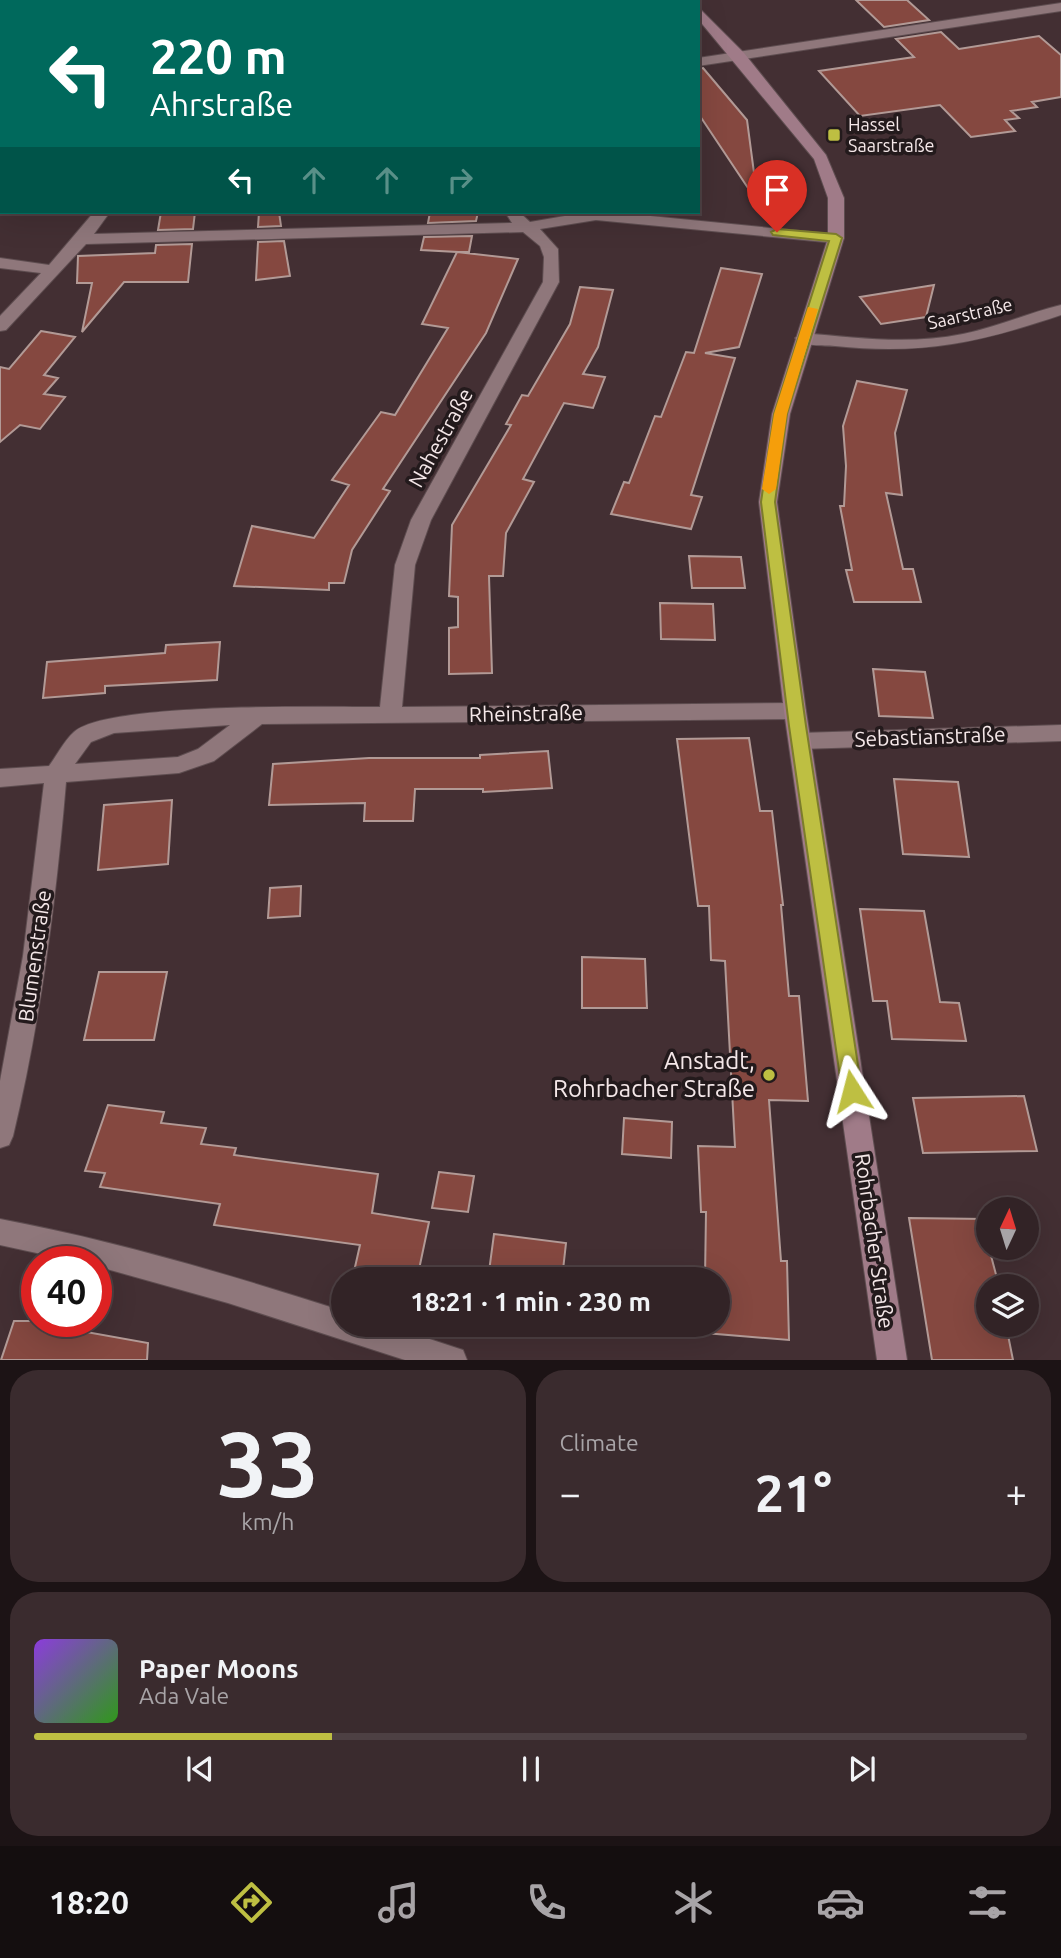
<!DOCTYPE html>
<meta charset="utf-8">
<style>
body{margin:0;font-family:Ubuntu,sans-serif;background:#3a2b2e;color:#f1f3f6;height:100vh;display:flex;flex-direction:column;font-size:26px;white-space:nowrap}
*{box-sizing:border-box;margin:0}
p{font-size:23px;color:#a8a4a7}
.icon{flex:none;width:38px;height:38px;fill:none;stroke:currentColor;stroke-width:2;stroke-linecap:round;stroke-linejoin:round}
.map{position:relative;height:1360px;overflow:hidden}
.sheet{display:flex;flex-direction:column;gap:10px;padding:10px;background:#1c1315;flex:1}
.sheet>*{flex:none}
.banner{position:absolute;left:0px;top:0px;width:700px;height:214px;box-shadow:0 7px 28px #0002,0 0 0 2px #4d4043;background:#00695c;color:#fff;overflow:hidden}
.needle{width:46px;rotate:4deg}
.fabs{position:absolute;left:976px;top:1197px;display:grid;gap:14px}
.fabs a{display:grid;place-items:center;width:63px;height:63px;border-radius:50%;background:#322326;box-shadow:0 7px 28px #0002,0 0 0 2px #4d4043;font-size:35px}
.speed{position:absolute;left:21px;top:1246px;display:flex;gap:14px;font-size:35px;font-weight:700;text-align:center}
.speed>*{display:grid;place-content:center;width:91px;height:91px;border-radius:50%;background:#322326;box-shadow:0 7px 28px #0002,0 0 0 2px #4d4043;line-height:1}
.speed .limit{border:10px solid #d22;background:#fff;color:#111}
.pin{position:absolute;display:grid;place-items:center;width:60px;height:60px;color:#fff;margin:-72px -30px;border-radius:50% 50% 50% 0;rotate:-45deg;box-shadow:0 0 7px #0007}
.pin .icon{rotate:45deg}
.me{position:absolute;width:77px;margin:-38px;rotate:351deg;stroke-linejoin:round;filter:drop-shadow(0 0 5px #0008)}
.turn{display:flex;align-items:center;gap:24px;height:147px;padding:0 35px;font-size:32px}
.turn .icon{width:91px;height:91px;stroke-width:2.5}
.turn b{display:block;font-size:49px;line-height:60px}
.lanes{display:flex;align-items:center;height:66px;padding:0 35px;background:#0003;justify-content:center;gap:35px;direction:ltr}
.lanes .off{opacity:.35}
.big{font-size:52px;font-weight:600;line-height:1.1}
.sheet .widget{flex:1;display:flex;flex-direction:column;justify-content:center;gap:10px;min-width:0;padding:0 24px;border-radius:28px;background:#3a2b2e}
.sheet .dial{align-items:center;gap:0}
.dial b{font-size:91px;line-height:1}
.song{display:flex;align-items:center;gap:21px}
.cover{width:84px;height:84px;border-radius:10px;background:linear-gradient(135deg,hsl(270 70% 55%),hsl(110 70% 35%))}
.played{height:7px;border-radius:4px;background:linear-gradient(90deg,#bebf42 30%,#4d4043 30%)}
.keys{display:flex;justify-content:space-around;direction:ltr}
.heat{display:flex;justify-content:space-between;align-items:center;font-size:38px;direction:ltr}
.sheet .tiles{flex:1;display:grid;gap:10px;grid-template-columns:1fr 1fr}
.widget:last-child{grid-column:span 2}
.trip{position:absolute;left:331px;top:1267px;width:399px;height:70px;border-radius:35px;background:#322326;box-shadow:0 7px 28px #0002,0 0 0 2px #4d4043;font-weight:600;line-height:70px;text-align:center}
.menu{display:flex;height:112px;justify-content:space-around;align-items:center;background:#140e0f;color:#a8a4a7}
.menu .icon{width:49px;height:49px}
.menu .active{color:#bebf42}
.menu b{font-size:32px;color:#f1f3f6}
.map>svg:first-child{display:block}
</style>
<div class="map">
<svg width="1061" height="1360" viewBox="0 0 1061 1360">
<rect width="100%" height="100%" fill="#432f33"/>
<path fill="#78523e" d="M0,0H498L2,2L0,139Z"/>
<path fill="#854840" stroke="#b29a96" stroke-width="2" d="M856,0H907L929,20L884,27Z
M941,32L959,49L1039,36L1061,55V97L1032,102L1037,107L1011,111L1019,118L1005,120L1015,131L971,137L940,105L860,116L819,71L914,57L896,39Z
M703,68L747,120L758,203L698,113V69Z
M161,212H195L193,229L158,230Z
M259,212H279L281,226L258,227Z
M430,212H478L476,221L428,223Z
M472,236L469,252H457L518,259L486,333L383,489L390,491L352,550L344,583H329V590L234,586L252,526L314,538L349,485L332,480L381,412L395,415L448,328L422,324L457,252L421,250L424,237Z
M284,241L290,276L256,280L258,242Z
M192,244L188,282H124L82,332L92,283H77L78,256L155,253L156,245Z
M721,268L762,274L739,347L705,353L735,358L691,495L702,497L691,529L611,514L624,482L629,483L655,416L661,417L686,352L694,353Z
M934,285L926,317L881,324L860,297Z
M580,287L613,290L598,347L583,374L605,377L593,408L564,403L523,479L534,482L506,533L503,576H489L492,673L449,674V628L458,627V597L449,596L452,525L511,425L506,424L522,395L528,396L570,324Z
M41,331L75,337L44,375L58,378L44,394L65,397L40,429L20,425L0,442V367L9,369Z
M857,381L907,390L895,433L902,495L886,493L903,569H913L921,602H854L846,570H852L840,506H844L846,466L843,426Z
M689,556L741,557L745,588H692Z
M660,603L713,604L715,640L661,639Z
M220,642L217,680L105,686V693L43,698L47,662L165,653L166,645Z
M873,669L925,672L933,718L879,716Z
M749,738L760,811H772L783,905H781L789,996H799L808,1101L769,1100L781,1261H787L789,1340L705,1333V1325H718V1279H705L706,1212H701L698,1146L735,1147L725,961L711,960L709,906H698L677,739Z
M548,751L552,788L483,792V789H415L413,821H364L365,803L269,805L273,764L369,758H480V755Z
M894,779L958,782L969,857L903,854Z
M172,800L168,864L98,870L104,805Z
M301,886L300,916L268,918L270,888Z
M860,909L924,911L940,1002L959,1003L966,1041L892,1039L887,1001H873Z
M582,957L645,959L647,1008H582Z
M99,972H167L154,1040H84Z
M1024,1096L1037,1151L923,1153L913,1098Z
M108,1105L164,1112L161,1123L206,1128L201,1144L236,1148L234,1155L378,1174L372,1213L429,1222L417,1279L353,1276L360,1245L214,1225L220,1204L100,1187L105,1173L85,1171Z
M624,1118L672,1122L671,1158L622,1154Z
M439,1172L474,1176L468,1212L432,1208Z
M909,1218L986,1219L989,1248L999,1286H989V1325H1006L1013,1360H932Z
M494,1234L566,1243L562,1279H488Z
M14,1321H78L75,1330L148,1343L147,1360H1Z"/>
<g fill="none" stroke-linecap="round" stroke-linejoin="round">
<defs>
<path id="street" d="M1061,3V11L698,66V58Z
M94,212H110L94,234L512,223L505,212H519L530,222L588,212H610L841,235L844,238L836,243L596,220L540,229L558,249L559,282L431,520L415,565L402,707L795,703L803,705L806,711L803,717L795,719L262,724L214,761L179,773L66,782C56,901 41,1019 13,1136L9,1145L0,1148V1081L23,956L44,783L0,787V769L49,766C57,755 64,741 74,732C107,702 327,707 380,707L395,565L411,520L543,282L544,257L540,246L523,232L86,244L6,330L0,331V316L41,273L0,268V258L49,265ZM230,725L198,749L178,757L75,764L91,742L114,733Z
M1061,305V315C978,343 923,355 835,346C823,345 803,347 795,338L803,333C857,338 910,345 963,334C997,327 1028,313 1061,305Z
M1061,725V741L800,749L792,747L789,741L792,735L800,733Z
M0,1219C117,1241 230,1275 343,1311V1325H387L463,1350L467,1360H405L228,1303L96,1266V1262H78L0,1245Z"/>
<path id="secondary" d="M698,7L744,53L826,155L844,198V238L790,414L777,502L806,711L907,1360H877L784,711L759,502L772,414L828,238V198L814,159L698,19Z"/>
</defs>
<use href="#street" stroke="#5e4d50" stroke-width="2"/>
<use href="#secondary" stroke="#5e4d50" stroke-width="2"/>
<path stroke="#928183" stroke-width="2.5" stroke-dasharray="3.5 2.5" stroke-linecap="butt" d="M65,2L78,0
M364,2L371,0"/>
<use href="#street" fill="#8f777b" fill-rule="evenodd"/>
<use href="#secondary" fill="#a07b88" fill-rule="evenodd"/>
</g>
<path fill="#bebf42" stroke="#7c7c2b" stroke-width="2" d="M777,229L836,234L842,238L787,414L775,502L806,726L862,1091L859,1097L852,1100L845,1097L842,1091L789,726L761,502L774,414L829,241L773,235L771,232Z"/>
<path fill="#f59e0b" d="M808,307L818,309L787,414L776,489L769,494L762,489L774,414Z"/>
<g fill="#bebf42" stroke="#231a1c" stroke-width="2.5">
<rect x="827" y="128" width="14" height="14" rx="3.5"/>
<circle cx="769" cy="1075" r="7"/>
</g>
<g text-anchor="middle" stroke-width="7" stroke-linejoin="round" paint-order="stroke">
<g font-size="18" fill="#f4e7e8" stroke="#231a1c" text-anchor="start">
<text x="848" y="131">Hassel<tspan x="848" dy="21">Saarstraße</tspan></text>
</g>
<g font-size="18" fill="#f4e7e8" stroke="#231a1c">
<text transform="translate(970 314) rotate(-13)" y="6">Saarstraße</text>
</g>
<g font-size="21" fill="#f4e7e8" stroke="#231a1c">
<text transform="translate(441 438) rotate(-61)" y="7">Nahestraße</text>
<text transform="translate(526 714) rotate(-1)" y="7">Rheinstraße</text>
<text transform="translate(930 737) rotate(-2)" y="7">Sebastianstraße</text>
<text transform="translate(35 956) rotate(-82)" y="7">Blumenstraße</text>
<text transform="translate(874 1241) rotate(82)" y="7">Rohrbacher Straße</text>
</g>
<g font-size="24" fill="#f4e7e8" stroke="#231a1c" text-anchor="end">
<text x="755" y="1069">Anstadt,<tspan x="755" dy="28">Rohrbacher Straße</tspan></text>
</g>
</g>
</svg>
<div class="fabs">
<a><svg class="needle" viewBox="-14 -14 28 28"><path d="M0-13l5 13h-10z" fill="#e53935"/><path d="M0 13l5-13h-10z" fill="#a8a4a7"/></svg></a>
<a><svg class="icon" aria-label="layers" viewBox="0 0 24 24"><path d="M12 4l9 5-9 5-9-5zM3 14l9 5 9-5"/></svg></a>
</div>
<div class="speed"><div class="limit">40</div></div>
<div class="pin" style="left:777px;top:232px;background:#d93025"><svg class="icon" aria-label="arrive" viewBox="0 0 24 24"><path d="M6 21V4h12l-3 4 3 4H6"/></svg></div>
<svg class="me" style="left:852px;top:1091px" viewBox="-20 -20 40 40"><path d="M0-17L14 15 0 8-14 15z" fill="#bebf42" stroke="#fff" stroke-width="4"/></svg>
<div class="trip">18:21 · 1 min · 230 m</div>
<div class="banner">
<div class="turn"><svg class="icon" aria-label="left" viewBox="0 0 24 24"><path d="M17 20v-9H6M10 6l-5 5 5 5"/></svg><div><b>220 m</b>Ahrstraße</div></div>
<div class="lanes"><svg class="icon" aria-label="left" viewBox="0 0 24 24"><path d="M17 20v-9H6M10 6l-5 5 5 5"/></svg><svg class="icon off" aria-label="ahead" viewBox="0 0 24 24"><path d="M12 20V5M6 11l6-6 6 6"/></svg><svg class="icon off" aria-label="ahead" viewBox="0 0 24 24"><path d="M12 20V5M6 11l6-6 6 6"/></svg><svg class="icon off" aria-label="right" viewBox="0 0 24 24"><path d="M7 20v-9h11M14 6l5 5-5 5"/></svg></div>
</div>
</div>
<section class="sheet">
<div class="tiles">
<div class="widget dial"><b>33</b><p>km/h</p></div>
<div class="widget"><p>Climate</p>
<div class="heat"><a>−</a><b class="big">21°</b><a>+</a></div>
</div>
<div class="widget">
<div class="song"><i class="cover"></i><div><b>Paper Moons</b><p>Ada Vale</p></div></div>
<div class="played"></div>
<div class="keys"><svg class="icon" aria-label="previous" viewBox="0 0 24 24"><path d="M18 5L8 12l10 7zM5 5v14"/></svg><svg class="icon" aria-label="pause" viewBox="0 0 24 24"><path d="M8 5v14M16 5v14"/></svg><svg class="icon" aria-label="next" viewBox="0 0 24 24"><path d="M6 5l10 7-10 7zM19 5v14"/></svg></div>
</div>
</div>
</section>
<nav class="menu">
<b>18:20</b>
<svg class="icon active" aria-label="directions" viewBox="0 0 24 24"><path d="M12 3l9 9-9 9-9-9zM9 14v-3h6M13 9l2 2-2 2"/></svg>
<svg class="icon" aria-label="music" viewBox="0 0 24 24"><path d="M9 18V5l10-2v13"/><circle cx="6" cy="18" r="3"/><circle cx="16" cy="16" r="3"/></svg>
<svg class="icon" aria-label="phone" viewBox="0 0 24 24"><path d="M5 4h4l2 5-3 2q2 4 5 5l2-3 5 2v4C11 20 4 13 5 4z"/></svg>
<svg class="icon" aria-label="climate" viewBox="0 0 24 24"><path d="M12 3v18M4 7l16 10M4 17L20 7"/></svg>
<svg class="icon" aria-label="car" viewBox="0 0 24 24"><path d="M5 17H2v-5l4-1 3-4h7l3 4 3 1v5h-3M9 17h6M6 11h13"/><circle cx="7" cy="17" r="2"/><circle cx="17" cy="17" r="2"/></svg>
<svg class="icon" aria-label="filters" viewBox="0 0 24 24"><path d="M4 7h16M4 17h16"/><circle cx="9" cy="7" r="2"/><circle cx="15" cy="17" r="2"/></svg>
</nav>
